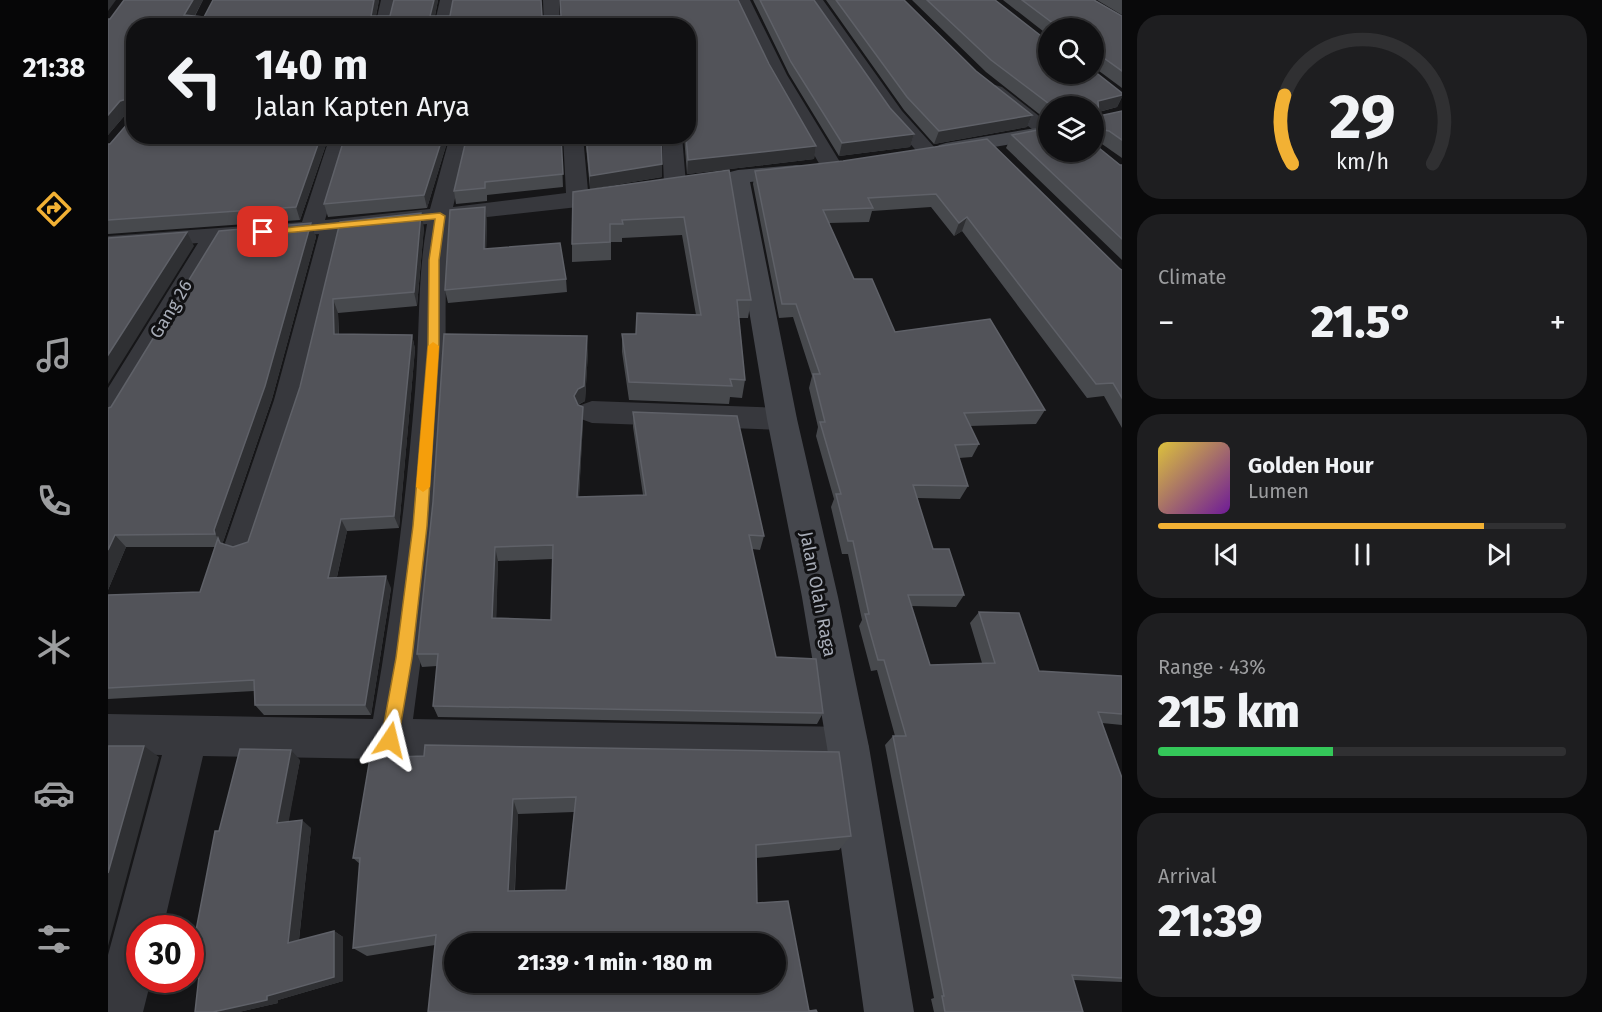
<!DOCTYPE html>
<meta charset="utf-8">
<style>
body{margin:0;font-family:"Fira Sans",sans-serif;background:#1e1e20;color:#f1f3f6;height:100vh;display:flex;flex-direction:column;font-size:22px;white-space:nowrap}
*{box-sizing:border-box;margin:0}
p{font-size:20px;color:#9c9d9f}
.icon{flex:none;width:33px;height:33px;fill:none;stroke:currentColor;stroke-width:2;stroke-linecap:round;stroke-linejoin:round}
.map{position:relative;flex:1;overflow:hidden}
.panel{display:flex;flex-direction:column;gap:15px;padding:15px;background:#09090a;width:480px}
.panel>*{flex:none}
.hud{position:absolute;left:18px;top:18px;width:570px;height:126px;border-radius:24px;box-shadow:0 3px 9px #0003,0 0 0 2px #303032;background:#101012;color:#f1f3f6;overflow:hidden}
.controls{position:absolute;left:930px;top:18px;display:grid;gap:12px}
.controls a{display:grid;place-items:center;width:66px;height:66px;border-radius:50%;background:#101012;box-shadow:0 3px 9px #0003,0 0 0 2px #303032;font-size:30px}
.speed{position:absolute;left:18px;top:915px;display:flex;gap:12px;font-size:30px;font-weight:700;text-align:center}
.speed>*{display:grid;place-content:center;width:78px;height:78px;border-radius:50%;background:#101012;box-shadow:0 3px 9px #0003,0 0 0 2px #303032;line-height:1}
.speed .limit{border:9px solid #d22;background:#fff;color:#111}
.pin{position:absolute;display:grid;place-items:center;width:51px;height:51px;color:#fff;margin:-26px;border-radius:12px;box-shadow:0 3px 9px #0006}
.me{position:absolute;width:66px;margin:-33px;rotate:10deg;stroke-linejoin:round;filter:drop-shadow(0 0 4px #0008)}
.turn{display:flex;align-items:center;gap:21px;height:126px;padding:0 30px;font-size:27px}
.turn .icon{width:78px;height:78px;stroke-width:2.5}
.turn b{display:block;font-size:42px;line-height:51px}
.big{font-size:45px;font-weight:800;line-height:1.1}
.panel .card{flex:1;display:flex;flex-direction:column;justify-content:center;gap:9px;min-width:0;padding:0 21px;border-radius:24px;background:#1e1e20}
.panel .dial{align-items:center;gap:0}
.dial svg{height:156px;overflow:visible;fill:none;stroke:#303032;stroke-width:7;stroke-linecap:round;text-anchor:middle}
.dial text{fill:#f1f3f6;stroke:none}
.song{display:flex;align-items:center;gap:18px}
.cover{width:72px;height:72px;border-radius:9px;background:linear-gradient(135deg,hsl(50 70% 55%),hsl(280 70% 35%))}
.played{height:6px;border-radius:3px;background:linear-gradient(90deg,#f2b134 80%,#303032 80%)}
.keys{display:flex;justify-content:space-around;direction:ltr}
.heat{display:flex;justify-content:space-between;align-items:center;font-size:33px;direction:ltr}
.charge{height:9px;border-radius:4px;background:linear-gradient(90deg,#34c759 43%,#303032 0)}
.trip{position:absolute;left:336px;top:933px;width:342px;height:60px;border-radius:30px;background:#101012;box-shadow:0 3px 9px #0003,0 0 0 2px #303032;font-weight:800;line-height:60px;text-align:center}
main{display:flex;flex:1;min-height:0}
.menu{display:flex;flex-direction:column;width:108px;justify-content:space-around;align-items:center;background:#060607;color:#9c9d9f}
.menu .icon{width:42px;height:42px}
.menu .on{color:#f2b134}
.menu b{font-size:27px;color:#f1f3f6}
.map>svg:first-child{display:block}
</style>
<main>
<nav class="menu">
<b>21:38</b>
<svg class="icon on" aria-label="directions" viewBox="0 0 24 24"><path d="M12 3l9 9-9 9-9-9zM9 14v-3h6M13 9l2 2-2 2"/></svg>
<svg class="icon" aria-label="music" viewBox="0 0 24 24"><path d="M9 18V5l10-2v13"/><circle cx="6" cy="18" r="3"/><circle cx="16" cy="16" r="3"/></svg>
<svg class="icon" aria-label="phone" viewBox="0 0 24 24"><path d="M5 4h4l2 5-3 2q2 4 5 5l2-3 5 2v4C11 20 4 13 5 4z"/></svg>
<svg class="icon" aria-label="climate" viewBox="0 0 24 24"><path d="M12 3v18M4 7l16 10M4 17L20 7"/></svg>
<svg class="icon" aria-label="car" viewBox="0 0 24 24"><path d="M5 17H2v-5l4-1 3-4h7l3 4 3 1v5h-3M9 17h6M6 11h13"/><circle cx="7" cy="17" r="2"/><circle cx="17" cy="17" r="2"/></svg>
<svg class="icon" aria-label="filters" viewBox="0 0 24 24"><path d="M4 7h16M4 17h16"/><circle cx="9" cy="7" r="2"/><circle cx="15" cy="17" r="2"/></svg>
</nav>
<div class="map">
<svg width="1014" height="1012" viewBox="0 0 1014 1012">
<rect width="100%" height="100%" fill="#161618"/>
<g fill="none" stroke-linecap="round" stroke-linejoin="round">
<path fill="#37383d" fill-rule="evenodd" d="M273,0H289L283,26H267Z
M332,0H348L342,26H326Z
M435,0H451L452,26H436Z
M626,0H642L679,75L735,167L732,172L724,173L716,172L713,167L661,75Z
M699,0H715L794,111L828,149L831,153L828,157L821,159L814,157L780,119Z
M887,85L894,87L940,123V138L933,136L880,95L878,91L880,87Z
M222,136H242L217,220L322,209L342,136H362L345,207L458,193L455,136H475L480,191L510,187L518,189L521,194L518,199L470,207L343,221C334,278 340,336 336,393C330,502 320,611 305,719L740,727L755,733L761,747L755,761L740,767L95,756L55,928H32V980H43L35,1012H0V955L54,755L0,754V714L265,719C284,611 298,501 307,392C312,336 309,279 319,224L234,233L196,400L151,543L146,553L134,557L122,553L117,543L166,400L211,234L116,242L11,419L0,423V388L90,243L0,250V236L194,222Z
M554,136H574L578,184L575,189L567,191L559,189L556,184Z
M484,401L674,408L685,411L689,419L685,427L674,430L484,423L473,419L469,412L473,405Z"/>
<path fill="#45474d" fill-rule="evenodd" d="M940,126V138L838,155L831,153L828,149L831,145L838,143Z
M689,165L697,166L700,171L697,176L642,182L689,419L730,597L761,747L806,1012H756L719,747L694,597L659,419L619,177L622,172L630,170Z"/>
</g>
<path fill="#47494d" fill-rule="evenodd" d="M16,0H95L87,16L96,17L105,0H271L268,16H282L286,0H330L327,16H342L345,0H433L434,16H453L452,0H630L661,64L708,146L706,159L579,174L576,136H580V26H26V136H221L192,220L0,234V144H2L21,122L22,113L18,114L0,135V19H2Z
M645,0H706L782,108L806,134L802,147L731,156L681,74Z
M718,0H796L868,71L924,115L919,127L826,144L796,110Z
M804,0H887L937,39L1014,93V97L1009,107L991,112V116L1014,111V158L994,144L987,143L986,144L1012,165H1014V260L898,148L904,135L986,152V106H940V121L878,72Z
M895,0H986L1014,16V88L987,68L986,69V28H940V35Z
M989,0H1014V15Z
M237,136H341L319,208L220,217L216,204Z
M453,136L455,187L379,195V201L348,204L346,191Z
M477,136H553L554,177L482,189Z
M879,139L1012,269L1014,270V428L996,396L979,398L854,231L846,236L823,207L764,211L761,222L721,223L746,279L787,332L937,410L928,424L862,426L871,444L864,457L851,458L860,486L852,499L809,498L825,549L856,595L848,607L803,606L822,665L874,663L862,623L871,612L931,671L1014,676V725L994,723L1014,778V982L965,980L975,1012H826L823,999L826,998L777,745L785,736H787L769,670L763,671L751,626L754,620L740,554H734L723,507L726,499L708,436L710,427L701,388L704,376L685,317L671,318L645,184L647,171L735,161Z
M621,170L643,300L640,318H631L637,380L634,398L622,397L621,404L521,400L514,352V334H528L588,315L574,235L514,238V242H503V260L464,262V244L465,192Z
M379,219L378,249L458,279L459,292L340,303L337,290Z
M232,222L316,227L309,306L230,313L231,334L304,335L307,349L291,528L239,531L229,577L283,588L263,715H156L147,705L146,691L0,699V595L92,592L107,547H18L0,590V408L3,407L203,223L208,237L164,399L115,542V544L125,547L140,542L192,387Z
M480,351L477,401L470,405L475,422L471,497L535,495L525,427V412L656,536L652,550L644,549L668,657L715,713L709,724L330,717L325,706L329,666L314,667L309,654ZM445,559L443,620L388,618L390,561Z
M262,758L743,836L731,850L648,858L649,903L701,1011L709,1012L327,945L259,956L245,948L252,864L245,858ZM466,812L458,890L407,891L410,814Z
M192,760L180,822L203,828L191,940L226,931L235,937V981L170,1000V1003L131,1012H87L95,944L86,941L111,831Z"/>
<path fill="#2f3033" d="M0,0H8L0,11Z
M85,0H95L81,26L76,15Z
M266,0H271L266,26L263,16Z
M326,0H330L325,26L322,16Z
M993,56L987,68L986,69V58Z
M1014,95V97L1009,107L986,113L990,101Z
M19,99L25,112L18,114L0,135V115L12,101Z
M924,115L919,127L826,144L831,131Z
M806,134L802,147L731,156L734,143Z
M213,136H221L192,220L188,207Z
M335,136H341L319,208L316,195Z
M708,146L706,159L579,174L580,160Z
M554,164V177L482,189V176Z
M377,207L379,219L378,262L376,249Z
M313,213L316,227L309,306L306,292Z
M859,217L854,231L846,236L851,223Z
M203,223L208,237L164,399L115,542L116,547L107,534L106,530Z
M79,232L86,246L0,384V355Z
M225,299L230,313L231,348L226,334Z
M304,335L307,349L291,528L286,516Z
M479,336L480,351L477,401L471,404L467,411L466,396L470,389Z
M475,407V422L470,511L469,497Z
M233,519L239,531L226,590L220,578Z
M7,535L18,547L0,590V550Z
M387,547L390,561L388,631L384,618Z
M278,576L283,588L263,715L257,705Z
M36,746L51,757L0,946V873Z
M183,750L192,760L179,831L169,823Z
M405,799L410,814L406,902L400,891Z
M194,820L203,828L190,948L180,943Z
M226,931L235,937V981L170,1000V1003L131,1012H105L159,996Z"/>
<path fill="#525359" stroke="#5f6168" stroke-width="1.5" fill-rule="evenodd" d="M16,0H85L76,15L96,17L105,0H266L263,16H282L286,0H326L322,16H342L345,0H433L434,16H453L452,0H630L661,64L708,146L580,160L578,136H580V26H26V136H213L188,207L0,220V144H2L21,122L22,101L19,99L12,101L0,115V19H2Z
M652,0H706L782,108L806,134L734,143L683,62Z
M728,0H796L868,71L924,115L831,131L799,97Z
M819,0H887L937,39H940V74H986V71L1014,93V95L990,101L991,116L1014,111V140L1001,131L991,129L990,137H986V106H944L883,60Z
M914,0H986L1014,16V71L993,56L986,58V28H946V24Z
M940,128V152H986V144L1012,165H1014V239L904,135Z
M237,136H335L316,195L216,204Z
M359,136H453L455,174L377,182V188L346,191Z
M478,136H553L554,164L482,176Z
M879,139L1012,269L1014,270V398L1005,383L988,384L859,217L851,223L828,194L760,198L765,208L715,210L746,279H764L787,332L882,319L937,410L856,413L871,444L847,445L860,486L805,485L825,549H841L856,595H800L822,665L887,663L871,612L911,613L931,671L1014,676V714L990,712L1014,778V978L964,975L975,1012H837L834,996H836L785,736H798L776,660H770L757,614H761L745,541H740L728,494H733L712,422H717L705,374H712L688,304H674L647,171L735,161Z
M621,170L643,300H629L637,380L622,379L624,386L521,382L514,334H528L529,313L593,315L576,217L514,220L515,224H502V242L464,244L465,192Z
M377,207L376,249L452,243L458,279L337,290L342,210Z
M313,213L306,292L225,299L226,334L304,335L286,516L233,519L220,578L278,576L257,705H147L146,680L0,688V595L92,592L110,538L112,543L125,547L140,542L192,387L232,222Z
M203,223L157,386L106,530L107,534L7,535L0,550V408L3,407L111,231Z
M79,232L0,355V238Z
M336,334L479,336L476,386L470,389L466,396L470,405L475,407L469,497L538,495L525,412L629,416L656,536L641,535L668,657L708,659L715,713L325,706L330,654H309L325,502ZM445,545L443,620L384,618L387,547Z
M317,745L731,752L743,836L648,845L649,903L680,901L701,1011L708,1010L709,1012H320L328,935L245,948L252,858H245L262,758L316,756ZM468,797L458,890L400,891L405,799ZM346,944H668V982H346Z
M0,746H36L0,873Z
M132,749L183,750L169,823L194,820L180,943L226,931V977L159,996V1000L105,1012H87L95,940L86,941L107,831H111Z"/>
<path fill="#f2b134" stroke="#9d7322" stroke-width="1.5" d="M332,213L337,216L331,260V345L319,526L304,658L290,740L288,746L282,748L276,746L273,740L288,658L305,526L320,345L321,260L327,219L155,235L150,232L155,230Z"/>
<path fill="#f59e0b" d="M325,342L331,346L322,487L315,492L308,487L320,346Z"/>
<g text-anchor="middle" stroke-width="6" stroke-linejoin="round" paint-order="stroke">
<g font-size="18" fill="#a8adb8" stroke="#111113">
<text transform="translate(63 309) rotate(-59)" y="6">Gang 26</text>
<text transform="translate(710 594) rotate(79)" y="6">Jalan Olah Raga</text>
</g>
</g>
</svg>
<div class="controls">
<a><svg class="icon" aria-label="search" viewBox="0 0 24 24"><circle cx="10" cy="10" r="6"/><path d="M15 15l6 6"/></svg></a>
<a><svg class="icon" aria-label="layers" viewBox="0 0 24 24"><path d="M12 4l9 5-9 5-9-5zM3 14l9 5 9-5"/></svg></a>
</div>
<div class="speed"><div class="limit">30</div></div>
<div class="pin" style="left:155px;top:232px;background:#d93025"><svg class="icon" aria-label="arrive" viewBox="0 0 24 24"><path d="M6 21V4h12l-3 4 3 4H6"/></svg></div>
<svg class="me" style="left:282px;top:740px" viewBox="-20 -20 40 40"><path d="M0-17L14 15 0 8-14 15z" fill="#f2b134" stroke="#fff" stroke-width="4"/></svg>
<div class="trip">21:39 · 1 min · 180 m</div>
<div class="hud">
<div class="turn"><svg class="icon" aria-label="left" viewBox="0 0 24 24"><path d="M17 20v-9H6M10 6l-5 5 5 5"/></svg><div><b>140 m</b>Jalan Kapten Arya</div></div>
</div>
</div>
<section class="panel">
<div class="card dial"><svg viewBox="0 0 100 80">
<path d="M14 69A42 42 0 1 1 86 69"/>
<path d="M14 69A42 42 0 0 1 10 34" stroke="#f2b134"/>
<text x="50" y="56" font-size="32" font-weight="700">29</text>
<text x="50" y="72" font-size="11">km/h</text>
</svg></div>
<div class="card"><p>Climate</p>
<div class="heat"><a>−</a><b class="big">21.5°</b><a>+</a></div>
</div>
<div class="card">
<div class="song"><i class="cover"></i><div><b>Golden Hour</b><p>Lumen</p></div></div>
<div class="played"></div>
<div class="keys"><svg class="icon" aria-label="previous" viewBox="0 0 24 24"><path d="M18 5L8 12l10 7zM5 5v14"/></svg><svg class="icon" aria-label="pause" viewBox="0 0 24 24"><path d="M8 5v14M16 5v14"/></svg><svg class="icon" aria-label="next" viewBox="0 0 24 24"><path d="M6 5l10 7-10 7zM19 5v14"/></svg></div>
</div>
<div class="card"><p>Range · 43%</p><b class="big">215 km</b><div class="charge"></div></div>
<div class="card"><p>Arrival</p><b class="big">21:39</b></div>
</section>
</main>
